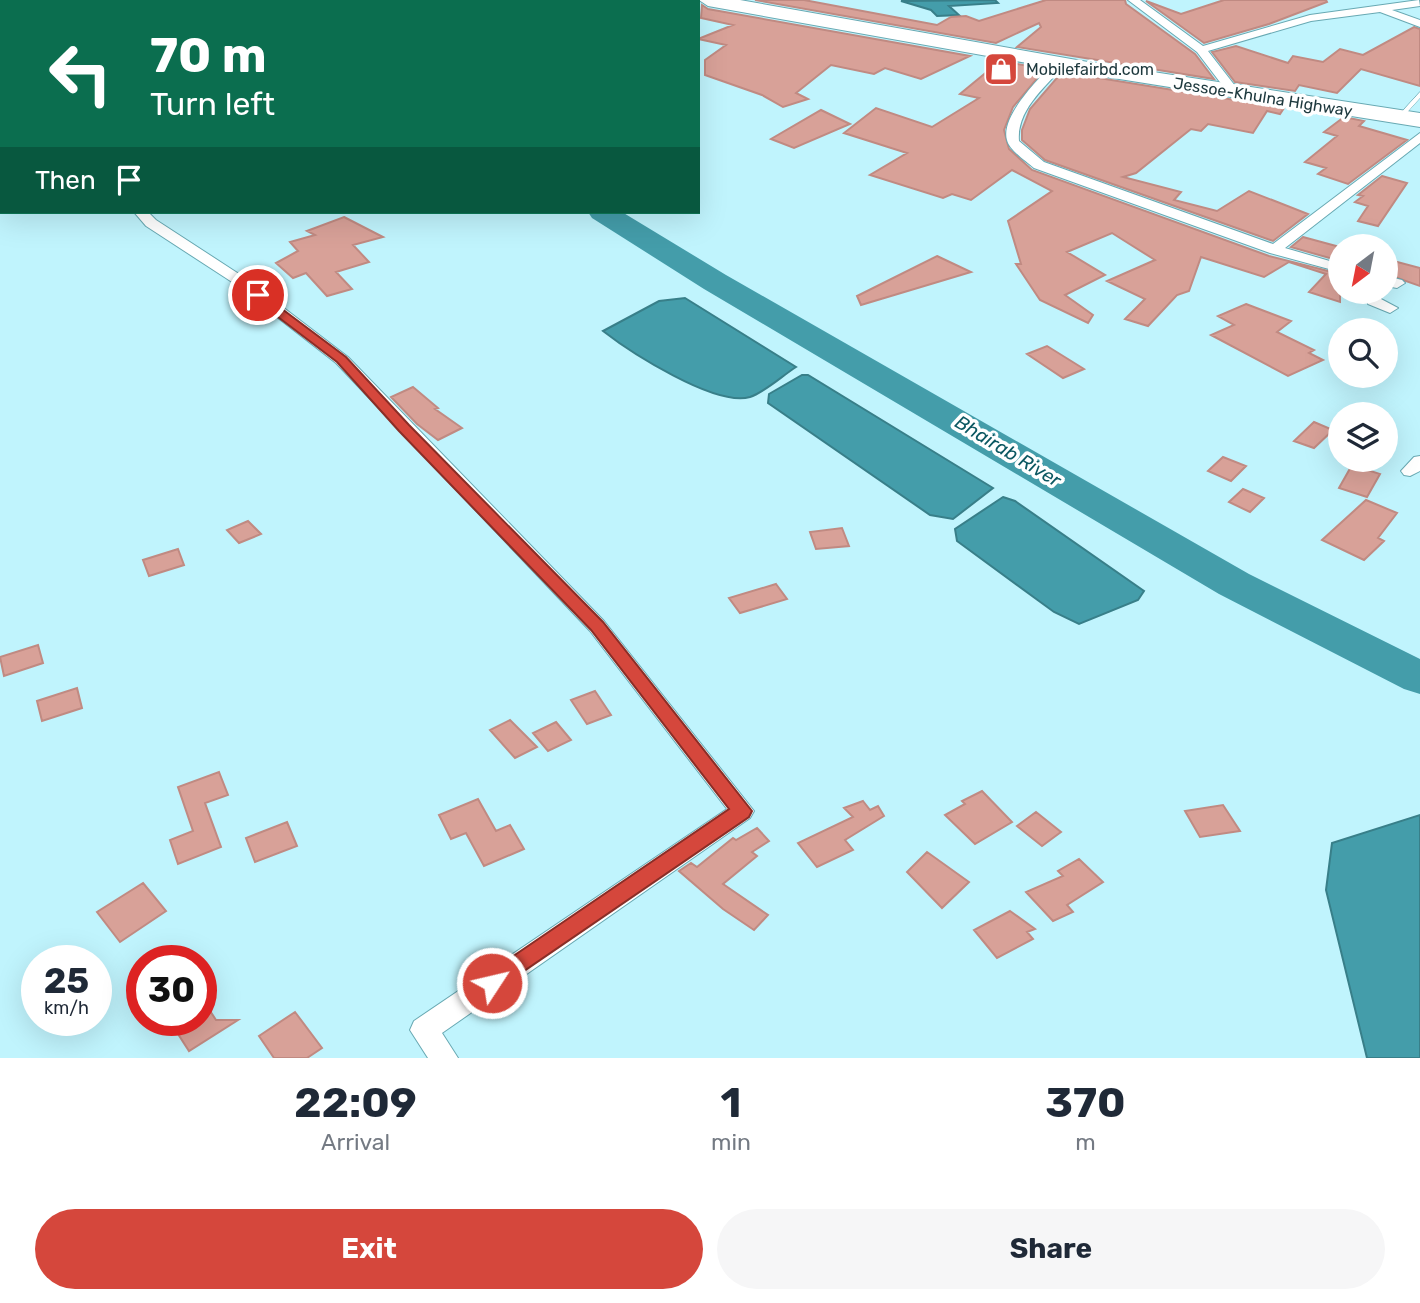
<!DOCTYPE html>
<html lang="en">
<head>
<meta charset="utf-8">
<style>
  :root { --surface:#fff; --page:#f6f6f7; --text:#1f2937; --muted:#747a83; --accent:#d5473c }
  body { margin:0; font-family:Rubik,sans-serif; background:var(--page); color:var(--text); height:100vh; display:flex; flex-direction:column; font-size:26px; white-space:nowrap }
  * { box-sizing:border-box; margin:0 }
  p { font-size:23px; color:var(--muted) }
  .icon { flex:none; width:38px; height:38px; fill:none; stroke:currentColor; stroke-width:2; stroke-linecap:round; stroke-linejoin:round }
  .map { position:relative; height:1058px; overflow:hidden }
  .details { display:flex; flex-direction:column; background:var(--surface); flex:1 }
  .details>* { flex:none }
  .top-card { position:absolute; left:0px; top:0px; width:700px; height:214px; box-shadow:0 7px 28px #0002; background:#0b6e4f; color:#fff; overflow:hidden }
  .needle { width:46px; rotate:212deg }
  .fabs { position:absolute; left:1328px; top:234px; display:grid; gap:14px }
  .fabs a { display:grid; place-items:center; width:70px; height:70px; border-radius:50%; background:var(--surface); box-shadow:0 7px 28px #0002; font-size:35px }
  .speed { position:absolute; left:21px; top:945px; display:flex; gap:14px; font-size:35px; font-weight:700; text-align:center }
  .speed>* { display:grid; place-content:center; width:91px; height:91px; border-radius:50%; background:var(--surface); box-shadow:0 7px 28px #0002; line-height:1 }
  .speed small { font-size:18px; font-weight:400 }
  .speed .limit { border:10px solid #d22; background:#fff; color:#111 }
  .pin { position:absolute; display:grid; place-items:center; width:60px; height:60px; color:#fff; margin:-30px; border:4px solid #fff; border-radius:50%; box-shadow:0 2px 7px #0007 }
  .me { position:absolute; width:77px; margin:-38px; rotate:55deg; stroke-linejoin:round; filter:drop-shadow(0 0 5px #0008) }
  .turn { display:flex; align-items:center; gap:24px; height:147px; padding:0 35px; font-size:32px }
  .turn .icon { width:91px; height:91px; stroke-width:2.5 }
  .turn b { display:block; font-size:49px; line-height:60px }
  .then { display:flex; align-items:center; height:66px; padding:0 35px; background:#0003; gap:14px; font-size:26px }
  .eta { display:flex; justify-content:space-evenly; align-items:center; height:119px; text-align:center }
  .eta b { font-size:42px; font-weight:700; line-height:49px }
  .primary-button { display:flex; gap:14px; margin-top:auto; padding:14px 35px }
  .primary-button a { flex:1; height:80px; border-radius:42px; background:var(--accent); color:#fff; font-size:28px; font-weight:700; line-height:80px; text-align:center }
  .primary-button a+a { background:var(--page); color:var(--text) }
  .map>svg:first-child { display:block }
  .water { fill:#449daa; stroke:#387f89; stroke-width:2 }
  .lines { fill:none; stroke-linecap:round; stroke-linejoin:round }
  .river { fill:#449daa; fill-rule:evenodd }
  .building { fill:#d8a198; stroke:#c08a82; stroke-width:2 }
  .lane-casing { stroke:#68a9b3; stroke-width:1 }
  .street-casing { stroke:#68a9b3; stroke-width:2 }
  .highway-casing { stroke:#68a9b3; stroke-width:2 }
  .lane { fill:#fff; fill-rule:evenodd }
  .street { fill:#fff; fill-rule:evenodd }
  .highway { fill:#fff; fill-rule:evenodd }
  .route { fill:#d5473c; stroke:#8a2e27; stroke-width:2 }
  .labels { text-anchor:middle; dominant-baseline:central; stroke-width:7; stroke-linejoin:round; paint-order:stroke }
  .far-poi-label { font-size:16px; fill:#1d383d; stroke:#fff; text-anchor:start }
  .far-street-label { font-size:16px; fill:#1d383d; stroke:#fff }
  .water-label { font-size:19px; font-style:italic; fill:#0c5862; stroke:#fff }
</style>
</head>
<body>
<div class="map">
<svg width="1420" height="1058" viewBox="0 0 1420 1058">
  <rect width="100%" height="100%" fill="#c0f4fd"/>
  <!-- water -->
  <path class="water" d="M 995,0 L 998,3 L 949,6 L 959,15 L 937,16 L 931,10 L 901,1 Z
    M 685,298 L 796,367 C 782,376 765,392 750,397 C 715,407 630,352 603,331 L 659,301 Z
    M 802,375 L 808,375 L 993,488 L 953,519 L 930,515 L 768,403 L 769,394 Z
    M 1003,497 L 1015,501 L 1144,591 L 1138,600 L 1079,624 L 1054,612 L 957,541 L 955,529 Z
    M 1420,815 L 1420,1058 L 1367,1058 L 1326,890 L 1332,843 Z"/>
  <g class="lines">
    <!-- river -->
    <path class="river" d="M 265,0 L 287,0 L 289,2 L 266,2 Z
      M 588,212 L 622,212 L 726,275 L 1249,574 L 1420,659 L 1420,694 L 1404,689 L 1219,594 L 704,289 L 592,218 Z"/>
  </g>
  <!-- building -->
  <path class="building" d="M 755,0 L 804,0 L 937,25 L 951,17 L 966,16 L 979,21 L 1046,0 L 1125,0 L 1126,4 L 1195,54 L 1214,79 L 1017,47 L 1041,27 L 1039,23 L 996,43 Z
    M 1224,0 L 1326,0 L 1327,2 L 1269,24 L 1204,43 L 1146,1 L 1181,14 Z
    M 702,5 L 708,9 L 970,56 L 921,79 L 885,68 L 874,74 L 831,65 L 796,93 L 808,99 L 783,107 L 762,95 L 705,75 L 705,60 L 726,45 L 698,39 L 733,25 L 701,18 Z
    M 1414,27 L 1420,29 L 1420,86 L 1361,69 L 1337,93 L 1299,85 L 1295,91 L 1235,82 L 1212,52 L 1236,46 L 1288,63 L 1293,56 L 1323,62 L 1340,49 L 1363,55 Z
    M 1000,61 L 1045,69 L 1013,107 L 1004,130 L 1009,149 L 1032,170 L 1269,256 L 1340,274 L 1340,302 L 1309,292 L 1326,274 L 1289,262 L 1264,277 L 1201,257 L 1189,291 L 1177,295 L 1148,326 L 1125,319 L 1145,299 L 1107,281 L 1155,260 L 1112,233 L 1067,252 L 1105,275 L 1065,295 L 1093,315 L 1088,323 L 1040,300 L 1016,264 L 1021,264 L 1008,221 L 1052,191 L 1012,170 L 971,200 L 952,194 L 943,198 L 870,175 L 907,153 L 844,133 L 876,108 L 932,127 L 979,98 L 960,94 Z
    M 1062,72 L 1284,108 L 1280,114 L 1267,111 L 1253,133 L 1208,124 L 1201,131 L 1191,129 L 1136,173 L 1123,177 L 1181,192 L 1174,200 L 1217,211 L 1249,191 L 1308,214 L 1273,241 L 1045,160 L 1022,140 L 1022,130 L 1030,109 Z
    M 821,110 L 850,124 L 794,148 L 771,139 Z
    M 1344,117 L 1364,121 L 1359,126 L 1407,140 L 1348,184 L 1318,174 L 1326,168 L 1305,162 L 1337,136 L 1324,132 Z
    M 1382,176 L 1407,183 L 1378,226 L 1358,221 L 1368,206 L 1355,202 L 1363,196 L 1358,195 Z
    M 344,217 L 383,237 L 353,245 L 369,262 L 336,272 L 352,289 L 327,296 L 306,273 L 293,278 L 276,263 L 298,251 L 290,242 L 315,235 L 307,231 Z
    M 1303,237 L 1340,247 L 1340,261 L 1291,247 Z
    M 937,256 L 971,272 L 861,305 L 857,296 Z
    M 1386,259 L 1420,268 L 1420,286 L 1386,274 Z
    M 1246,304 L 1291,321 L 1277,332 L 1314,350 L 1309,353 L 1323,360 L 1288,376 L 1211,335 L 1234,325 L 1218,316 Z
    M 1047,346 L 1084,369 L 1063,378 L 1027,354 Z
    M 413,387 L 438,408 L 435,409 L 462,428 L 438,440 L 417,424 L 391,397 Z
    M 1314,422 L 1333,430 L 1314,448 L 1294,441 Z
    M 1223,457 L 1246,466 L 1231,481 L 1208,471 Z
    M 1352,465 L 1380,474 L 1367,497 L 1339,488 Z
    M 1243,489 L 1264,498 L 1250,512 L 1229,502 Z
    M 1366,500 L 1397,513 L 1378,538 L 1384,541 L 1364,560 L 1322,540 Z
    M 248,521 L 261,534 L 239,543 L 227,530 Z
    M 842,528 L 849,546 L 816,549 L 810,532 Z
    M 178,549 L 184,565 L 149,576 L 143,560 Z
    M 776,584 L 787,599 L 740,613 L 729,598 Z
    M 38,645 L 43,663 L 4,676 L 0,657 Z
    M 77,688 L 82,708 L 42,721 L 37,701 Z
    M 595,691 L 611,715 L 587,724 L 571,700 Z
    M 510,720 L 537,747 L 515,758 L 490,730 Z
    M 556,722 L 571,740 L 548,751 L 533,733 Z
    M 219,772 L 228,795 L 205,803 L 221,847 L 178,864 L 170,840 L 193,831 L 178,787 Z
    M 982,791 L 1012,822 L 975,844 L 945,815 L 965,804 L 962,801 Z
    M 478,799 L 496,831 L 510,825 L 524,849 L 484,866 L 466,833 L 451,839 L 439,815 Z
    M 863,801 L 870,810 L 878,806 L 884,816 L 845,840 L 853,850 L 817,867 L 798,843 L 853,817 L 844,808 Z
    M 1223,805 L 1240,831 L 1200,837 L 1185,811 Z
    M 1036,812 L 1061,832 L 1042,846 L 1017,826 Z
    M 287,822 L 297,846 L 255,862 L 246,838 Z
    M 757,828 L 769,841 L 752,852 L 757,856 L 723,884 L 768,915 L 754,930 L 723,909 L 679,871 L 691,863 L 697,867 L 733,838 L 736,840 Z
    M 927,852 L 969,882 L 942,908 L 907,872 Z
    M 1079,859 L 1103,882 L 1067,905 L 1073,912 L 1053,921 L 1026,892 L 1063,876 L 1058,871 Z
    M 143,883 L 166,911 L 120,942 L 97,912 Z
    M 1010,911 L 1035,929 L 1027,932 L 1033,939 L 997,958 L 974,930 Z
    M 201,997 L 216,1020 L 238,1020 L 189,1051 L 169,1020 L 201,1020 Z
    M 295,1012 L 322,1048 L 307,1058 L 274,1058 L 259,1036 Z"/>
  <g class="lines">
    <!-- lane casing -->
    <g class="lane-casing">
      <path id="lane" d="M 1420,92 L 1420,98 L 1402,118 L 1398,118 L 1398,116 Z"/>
    </g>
    <!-- street casing -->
    <g class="street-casing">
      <path id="street" d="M 60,0 L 72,0 L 73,2 L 61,2 Z
        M 1128,0 L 1140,0 L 1203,46 L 1310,15 L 1419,0 L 1420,6 L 1392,10 L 1420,20 L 1420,27 L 1380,12 L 1311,21 L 1208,51 L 1239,91 L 1233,95 L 1229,94 L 1197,52 Z
        M 0,32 L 2,32 L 2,38 L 0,38 Z
        M 1056,61 L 1066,63 C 1048,85 1016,109 1019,141 L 1044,162 L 1273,244 L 1420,133 L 1420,143 L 1285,248 L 1340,264 L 1340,272 L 1270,253 L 1034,168 C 1026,161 1009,150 1007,140 C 1000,116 1041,76 1056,61 Z
        M 0,125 L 2,126 L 2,134 L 0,133 Z
        M 134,212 L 148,212 L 156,220 L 242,276 L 348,357 L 604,621 L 754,811 L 750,818 L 442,1033 L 458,1058 L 428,1058 L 410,1030 L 414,1021 L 727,809 L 590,631 L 336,363 L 232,282 L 146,226 Z
        M 1386,276 L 1402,280 L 1405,283 L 1397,288 L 1386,286 Z
        M 1367,292 L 1383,292 L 1381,299 L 1398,308 L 1390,313 L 1368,304 Z
        M 1420,456 L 1420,471 L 1410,476 L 1404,475 L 1401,471 L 1414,457 Z"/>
    </g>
    <!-- highway casing -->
    <g class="highway-casing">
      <path id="highway" d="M 699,0 L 740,0 L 1088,62 L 1420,113 L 1420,127 L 1088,74 L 708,6 Z"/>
    </g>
    <!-- lane -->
    <use href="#lane" class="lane"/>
    <!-- street -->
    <use href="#street" class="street"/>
    <!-- highway -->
    <use href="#highway" class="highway"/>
  </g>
  <!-- route -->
  <path class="route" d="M 258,291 L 346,357 L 409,425 L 603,622 L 752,811 L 749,817 L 492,993 L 484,990 L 481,983 L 484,976 L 729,809 L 591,630 L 399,431 L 337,362 L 253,298 L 251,295 Z"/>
  <!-- icons -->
  <defs>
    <g id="shop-square" transform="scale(1.75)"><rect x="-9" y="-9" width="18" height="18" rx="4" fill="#d5473c" stroke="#fff"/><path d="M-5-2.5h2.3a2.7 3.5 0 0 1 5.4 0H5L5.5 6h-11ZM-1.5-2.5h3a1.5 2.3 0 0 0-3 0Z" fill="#fff"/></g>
  </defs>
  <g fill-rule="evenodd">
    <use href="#shop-square" x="1001" y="69"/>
  </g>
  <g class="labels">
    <!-- far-poi labels -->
    <g class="far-poi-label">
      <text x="1026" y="69">Mobilefairbd.com</text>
    </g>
    <!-- far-street labels -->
    <g class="far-street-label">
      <text transform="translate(1263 97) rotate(9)">Jessoe-Khulna Highway</text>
    </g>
    <!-- water labels -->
    <g class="water-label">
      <text transform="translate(1008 451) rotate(31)">Bhairab River</text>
    </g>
  </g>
</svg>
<div class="fabs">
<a><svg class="needle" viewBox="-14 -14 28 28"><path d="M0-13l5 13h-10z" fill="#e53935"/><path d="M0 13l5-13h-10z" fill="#747a83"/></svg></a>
<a><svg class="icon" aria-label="search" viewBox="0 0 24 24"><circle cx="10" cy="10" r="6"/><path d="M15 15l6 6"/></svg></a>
<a><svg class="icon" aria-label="layers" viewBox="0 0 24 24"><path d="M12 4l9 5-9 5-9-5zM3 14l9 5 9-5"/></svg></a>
</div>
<div class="speed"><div>25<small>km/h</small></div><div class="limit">30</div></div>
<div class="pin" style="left:258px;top:295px;background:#d93025"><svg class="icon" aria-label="arrive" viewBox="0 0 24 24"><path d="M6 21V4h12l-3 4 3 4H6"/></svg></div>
<svg class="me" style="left:492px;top:983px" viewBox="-20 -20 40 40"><circle r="17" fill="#d5473c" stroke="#fff" stroke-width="3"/><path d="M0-11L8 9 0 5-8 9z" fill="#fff"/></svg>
<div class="top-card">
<div class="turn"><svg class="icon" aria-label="left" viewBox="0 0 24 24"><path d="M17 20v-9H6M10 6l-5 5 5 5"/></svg><div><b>70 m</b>Turn left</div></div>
<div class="then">Then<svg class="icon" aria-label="arrive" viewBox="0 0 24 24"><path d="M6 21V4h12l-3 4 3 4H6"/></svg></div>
</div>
</div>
<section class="details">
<div class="eta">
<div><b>22:09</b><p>Arrival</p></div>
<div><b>1</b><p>min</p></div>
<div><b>370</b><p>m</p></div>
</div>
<div class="primary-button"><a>Exit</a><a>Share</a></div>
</section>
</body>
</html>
